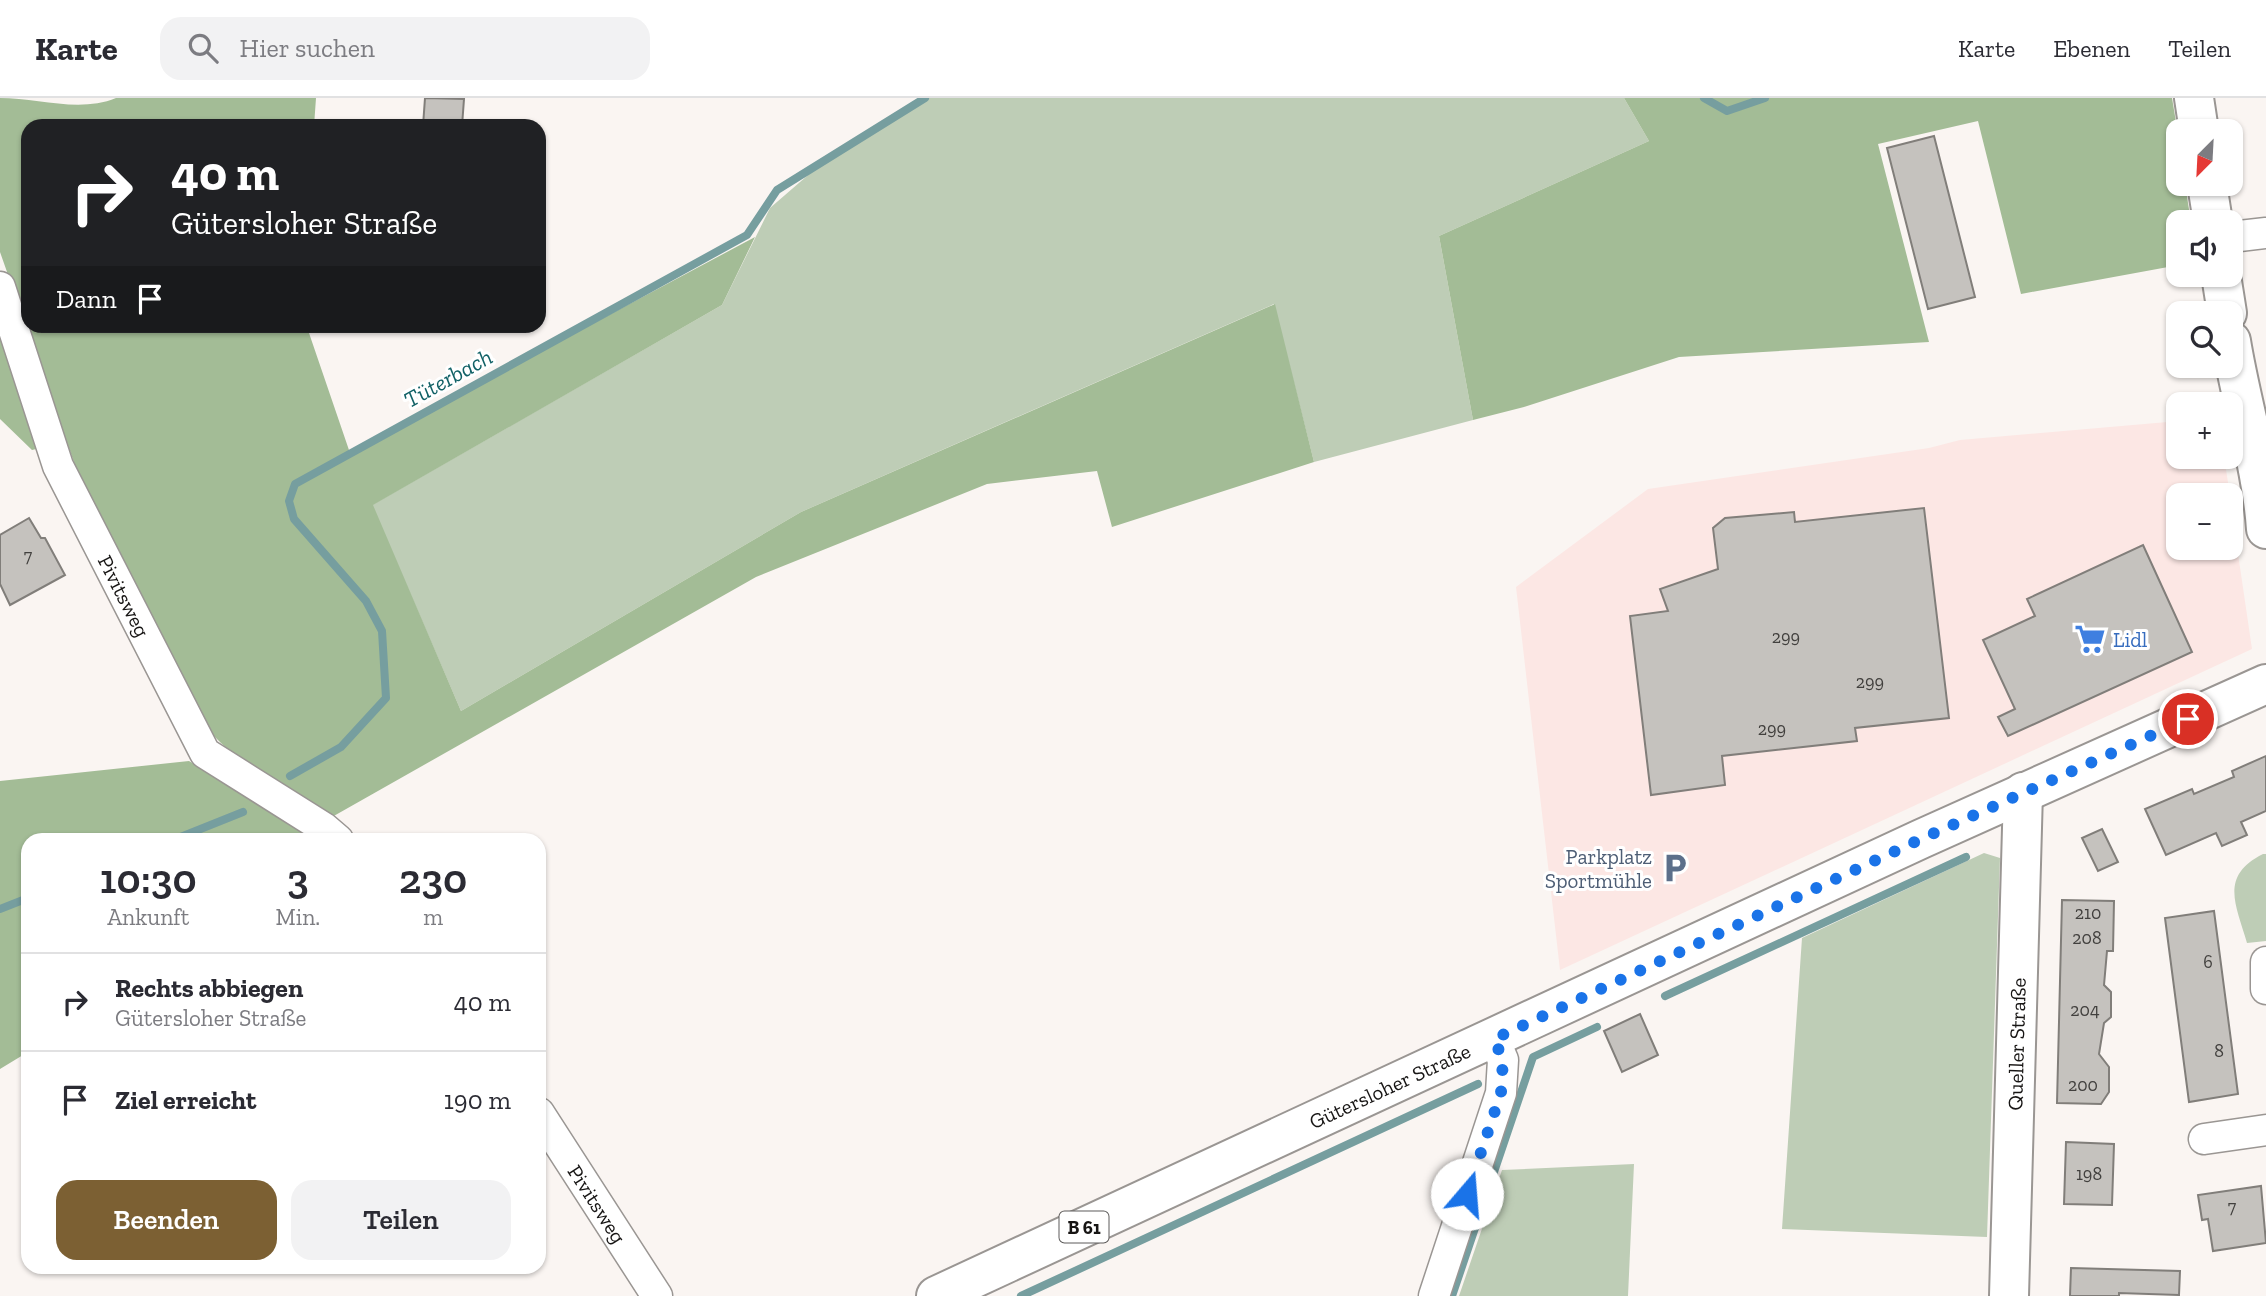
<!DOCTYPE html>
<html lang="de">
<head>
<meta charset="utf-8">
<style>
  :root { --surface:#fff; --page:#f2f2f3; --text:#2b2b33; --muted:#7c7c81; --line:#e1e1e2; --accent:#7c6033 }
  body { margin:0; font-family:"Zilla Slab",serif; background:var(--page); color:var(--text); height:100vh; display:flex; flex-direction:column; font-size:26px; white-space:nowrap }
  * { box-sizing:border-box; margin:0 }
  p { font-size:23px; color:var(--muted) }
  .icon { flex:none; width:38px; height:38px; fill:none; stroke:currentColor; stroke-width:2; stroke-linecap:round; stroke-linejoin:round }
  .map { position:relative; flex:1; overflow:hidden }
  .details { position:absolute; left:21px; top:735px; width:525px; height:441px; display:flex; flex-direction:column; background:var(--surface); border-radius:21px; box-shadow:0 2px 5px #0004 }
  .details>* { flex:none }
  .hud { position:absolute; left:21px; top:21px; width:525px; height:214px; border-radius:21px; box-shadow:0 2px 5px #0004; background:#202124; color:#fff; overflow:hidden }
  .needle { width:46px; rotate:204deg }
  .fabs { position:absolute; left:2166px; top:21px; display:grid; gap:14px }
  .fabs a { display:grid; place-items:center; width:77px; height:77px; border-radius:14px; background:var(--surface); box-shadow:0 2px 5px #0004; font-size:35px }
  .pin { position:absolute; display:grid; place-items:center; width:60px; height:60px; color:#fff; margin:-30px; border:4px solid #fff; border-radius:50%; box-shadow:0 2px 7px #0007 }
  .me { position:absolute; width:77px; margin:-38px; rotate:18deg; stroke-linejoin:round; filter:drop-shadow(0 0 5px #0008) }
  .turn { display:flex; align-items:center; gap:24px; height:147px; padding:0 35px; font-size:32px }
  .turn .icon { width:91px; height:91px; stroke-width:2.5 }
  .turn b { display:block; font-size:49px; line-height:60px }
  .then { display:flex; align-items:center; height:66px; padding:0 35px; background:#0003; gap:14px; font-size:26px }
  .eta { display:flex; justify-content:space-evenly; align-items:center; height:119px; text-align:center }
  .eta b { font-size:42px; font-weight:600; line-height:49px }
  .button { display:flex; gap:14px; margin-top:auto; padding:14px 35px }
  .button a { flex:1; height:80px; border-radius:21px; background:var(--accent); color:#fff; font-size:28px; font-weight:600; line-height:80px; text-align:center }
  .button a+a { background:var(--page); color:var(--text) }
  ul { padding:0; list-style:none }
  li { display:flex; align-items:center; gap:21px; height:98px; padding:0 35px; border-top:2px solid var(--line) }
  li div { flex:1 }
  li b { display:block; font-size:26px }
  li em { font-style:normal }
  header { display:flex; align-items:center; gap:42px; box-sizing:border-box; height:98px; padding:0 35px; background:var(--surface); border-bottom:2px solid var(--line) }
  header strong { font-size:33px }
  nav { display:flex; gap:38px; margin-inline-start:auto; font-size:24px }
  .search { width:490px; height:63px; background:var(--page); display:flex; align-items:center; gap:18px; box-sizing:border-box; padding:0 24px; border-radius:21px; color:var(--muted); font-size:26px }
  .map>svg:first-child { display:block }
  .commercial { fill:#fce7e4 }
  .green { fill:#becdb6 }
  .forest { fill:#a3bc96 }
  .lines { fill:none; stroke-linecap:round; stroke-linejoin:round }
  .stream { stroke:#769e9f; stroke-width:8 }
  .building { fill:#c5c2be; stroke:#817e7a; stroke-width:2 }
  .street-casing { stroke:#9a9693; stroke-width:33 }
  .secondary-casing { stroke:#9a9693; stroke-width:42 }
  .primary-casing { stroke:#9a9693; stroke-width:42 }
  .street { stroke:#fff; stroke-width:30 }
  .secondary { stroke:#fff; stroke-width:38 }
  .primary { stroke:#fff; stroke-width:38 }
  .route { stroke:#1a73e8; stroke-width:12; stroke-dasharray:0 21.6 }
  .labels { text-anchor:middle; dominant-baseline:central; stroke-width:6; stroke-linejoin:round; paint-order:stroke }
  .number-label { font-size:18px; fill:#42403e }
  .shield { fill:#fff; stroke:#5d5b5a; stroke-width:2 }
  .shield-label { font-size:19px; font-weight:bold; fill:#171514 }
  .street-label { font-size:21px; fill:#171514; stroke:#fff }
  .shop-label { font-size:21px; fill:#366cbe; stroke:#fff; text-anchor:start }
  .service-label { font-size:21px; fill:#4e5e75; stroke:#fff; text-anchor:end }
  .water-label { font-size:23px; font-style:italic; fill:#116166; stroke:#fff }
</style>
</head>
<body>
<header>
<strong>Karte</strong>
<div class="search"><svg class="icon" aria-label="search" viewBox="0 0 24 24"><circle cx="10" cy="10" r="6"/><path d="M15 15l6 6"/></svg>Hier suchen</div>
<nav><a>Karte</a><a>Ebenen</a><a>Teilen</a></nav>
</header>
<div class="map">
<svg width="2266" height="1198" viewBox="0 0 2266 1198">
  <rect width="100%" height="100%" fill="#faf5f2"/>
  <!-- commercial -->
  <path class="commercial" d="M 2179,323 L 2179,359 L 2224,359 L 2230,397 L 2179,397 L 2179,450 L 2231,450 L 2231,408 L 2252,551 L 1560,872 L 1516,489 L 1648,391 L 1929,350 L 1960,342 Z"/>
  <!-- green -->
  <path class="green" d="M 921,0 L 1624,0 L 1649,43 L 1439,138 L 1473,322 L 1314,364 L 1274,206 L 801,414 L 461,613 L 372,407 L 722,207 L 770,110 L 822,65 Z
    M 1984,755 L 2000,760 L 1987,1139 L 1782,1131 L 1802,840 Z
    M 2263,756 L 2266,756 L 2266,843 L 2247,845 C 2236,807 2219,778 2263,756 Z
    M 1634,1066 L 1628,1198 L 1459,1198 L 1502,1072 Z"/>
  <!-- forest -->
  <path class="forest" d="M 0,0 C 37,0 80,15 116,0 L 316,0 L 314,28 L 28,28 L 28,228 L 361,228 L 309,235 L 350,355 L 755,139 L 722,207 L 373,407 L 461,613 L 801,414 L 1275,206 L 1314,364 L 1112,429 L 1097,373 L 987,386 L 756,479 L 332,719 C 283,689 233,666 198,619 L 89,407 L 0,154 Z
    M 1624,0 L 2172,0 L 2179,42 L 2179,86 L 2185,86 L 2191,124 L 2179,124 L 2179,167 L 2021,196 L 1978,23 L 1878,46 L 1929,244 L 1679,259 L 1524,309 L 1473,322 L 1439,138 L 1649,43 Z
    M 0,214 L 45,349 L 32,352 L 0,321 Z
    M 189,663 L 320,742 L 28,742 L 28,954 L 0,971 L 0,683 Z"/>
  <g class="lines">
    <!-- stream -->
    <path class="stream" d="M 1704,0 L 1727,13 L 1765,0
      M 290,678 L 341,649 L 386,600 L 382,533 L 366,503 L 294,421 L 289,403 L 295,386 L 747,137 L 777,92 L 925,0
      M 173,742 L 243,714
      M 0,811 L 28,800
      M 1665,898 L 1966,759
      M 1021,1198 L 1478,986
      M 1452,1198 L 1533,959 L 1597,929"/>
  </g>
  <!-- building -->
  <path class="building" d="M 425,0 L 464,1 L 462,28 L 423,28 Z
    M 1934,38 L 1975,199 L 1928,211 L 1887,50 Z
    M 1924,410 L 1949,620 L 1855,630 L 1857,643 L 1722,658 L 1725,687 L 1651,697 L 1630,518 L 1668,513 L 1660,491 L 1718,471 L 1713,430 L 1725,420 L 1794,414 L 1795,424 Z
    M 29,420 L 41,440 L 45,440 L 65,477 L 10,507 L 0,486 L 0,437 Z
    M 2143,447 L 2192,554 L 2008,638 L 1998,619 L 2015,611 L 1983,542 L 2035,518 L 2027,501 Z
    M 2266,658 L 2266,713 L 2241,724 L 2247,737 L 2222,748 L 2216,735 L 2166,757 L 2145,711 L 2192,691 L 2194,696 L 2234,679 L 2232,673 Z
    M 2102,731 L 2118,764 L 2098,773 L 2082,740 Z
    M 2062,802 L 2114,803 L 2113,853 L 2107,853 L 2104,887 L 2111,894 L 2111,919 L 2104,925 L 2099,956 L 2109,969 L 2109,994 L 2101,1006 L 2057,1005 Z
    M 2214,813 L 2238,996 L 2189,1004 L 2165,820 Z
    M 1640,916 L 1658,957 L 1622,974 L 1604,933 Z
    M 2066,1044 L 2114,1046 L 2112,1107 L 2064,1106 Z
    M 2261,1088 L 2266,1145 L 2213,1153 L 2208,1121 L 2202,1122 L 2198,1097 Z
    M 2071,1170 L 2180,1173 L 2179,1197 L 2119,1195 L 2119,1198 L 2070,1198 Z"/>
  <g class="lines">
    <!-- street casing -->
    <g class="street-casing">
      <g id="street">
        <path d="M 2231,139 L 2266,135"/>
        <path id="s1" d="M 0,189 L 58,368 L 205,655 L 324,730 L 338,742"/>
        <path d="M 2266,864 L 2266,891"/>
        <path id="s2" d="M 539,1015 L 657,1198"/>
        <path d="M 2204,1041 L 2266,1032"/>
        <path d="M 1434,1198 L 1501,995 L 1503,962 L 1494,941"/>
      </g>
    </g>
    <!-- secondary casing -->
    <g class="secondary-casing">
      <g id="secondary">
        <path d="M 2194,0 L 2199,33"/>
        <path d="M 2207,86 L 2213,124"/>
        <path d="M 2221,177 L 2227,215"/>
        <path d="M 2231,243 C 2241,305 2262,370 2266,431"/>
        <path id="s3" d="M 2009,1198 L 2023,694"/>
      </g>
    </g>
    <!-- primary casing -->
    <g class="primary-casing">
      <g id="primary">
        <path id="s4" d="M 936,1198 L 1921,741 L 2266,586"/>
      </g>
    </g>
    <!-- street -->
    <use href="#street" class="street"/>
    <!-- secondary -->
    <use href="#secondary" class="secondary"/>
    <!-- primary -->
    <use href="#primary" class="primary"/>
  </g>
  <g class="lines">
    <!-- route -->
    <path class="route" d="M 1467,1096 L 1501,995 L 1503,962 L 1494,941 L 1921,741 L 2188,621"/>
  </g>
  <!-- icons -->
  <defs>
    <g id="supermarket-bare" transform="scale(2.415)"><path d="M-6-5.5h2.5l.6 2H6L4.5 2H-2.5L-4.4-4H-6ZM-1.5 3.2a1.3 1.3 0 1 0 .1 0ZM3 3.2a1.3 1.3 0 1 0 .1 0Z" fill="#3f7fe0" stroke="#fff" stroke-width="2.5" paint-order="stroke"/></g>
    <g id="parking-bare" transform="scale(2.415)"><path d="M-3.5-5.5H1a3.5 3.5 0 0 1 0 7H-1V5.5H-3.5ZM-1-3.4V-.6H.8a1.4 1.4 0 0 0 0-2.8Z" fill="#5c6f8a" stroke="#fff" stroke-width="2.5" paint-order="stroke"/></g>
  </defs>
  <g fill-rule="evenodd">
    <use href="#supermarket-bare" x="2090" y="541"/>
    <use href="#parking-bare" x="1675" y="770"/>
  </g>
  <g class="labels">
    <!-- number labels -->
    <g class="number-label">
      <text x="28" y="458">7</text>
      <text x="1786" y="539">299</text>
      <text x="1870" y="584">299</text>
      <text x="1772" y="631">299</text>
      <text x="2088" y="815">210</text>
      <text x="2087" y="840">208</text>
      <text x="2208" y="864">6</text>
      <text x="2085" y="912">204</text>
      <text x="2219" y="953">8</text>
      <text x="2083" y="987">200</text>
      <text x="2089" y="1076">198</text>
      <text x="2232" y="1109">7</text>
    </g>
    <!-- shield labels -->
    <rect class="shield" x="1059.5" y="1113.5" width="49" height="31" rx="5"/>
    <g class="shield-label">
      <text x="1084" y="1129">B 61</text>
    </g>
    <!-- street labels -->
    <g class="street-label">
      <text stroke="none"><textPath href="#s1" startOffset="334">Pivitsweg</textPath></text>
      <text stroke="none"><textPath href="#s3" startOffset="252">Queller Straße</textPath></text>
      <text stroke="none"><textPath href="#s4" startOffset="500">Gütersloher Straße</textPath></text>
      <text stroke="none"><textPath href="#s2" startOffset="108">Pivitsweg</textPath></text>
    </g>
    <!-- shop labels -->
    <g class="shop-label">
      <text x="2113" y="541">Lidl</text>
    </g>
    <!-- service labels -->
    <g class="service-label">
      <text x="1652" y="758">Parkplatz<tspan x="1652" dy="24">Sportmühle</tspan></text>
    </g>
    <!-- water labels -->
    <g class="water-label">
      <text transform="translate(448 280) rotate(-29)">Tüterbach</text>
    </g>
  </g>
</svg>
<div class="fabs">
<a><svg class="needle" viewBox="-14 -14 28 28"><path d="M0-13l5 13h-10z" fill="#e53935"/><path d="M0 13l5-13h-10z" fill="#7c7c81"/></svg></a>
<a><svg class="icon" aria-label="sound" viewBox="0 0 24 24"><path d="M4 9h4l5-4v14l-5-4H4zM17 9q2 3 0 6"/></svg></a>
<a><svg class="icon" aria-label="search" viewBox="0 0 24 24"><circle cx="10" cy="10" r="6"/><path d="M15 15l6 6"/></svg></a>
<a>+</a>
<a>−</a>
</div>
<div class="pin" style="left:2188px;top:621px;background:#d93025"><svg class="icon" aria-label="arrive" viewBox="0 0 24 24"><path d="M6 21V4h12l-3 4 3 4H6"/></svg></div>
<svg class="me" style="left:1467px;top:1096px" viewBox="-20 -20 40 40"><circle r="19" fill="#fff"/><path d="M0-13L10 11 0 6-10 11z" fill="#1a73e8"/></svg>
<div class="hud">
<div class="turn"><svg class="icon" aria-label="right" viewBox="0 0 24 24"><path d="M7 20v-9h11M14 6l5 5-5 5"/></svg><div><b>40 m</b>Gütersloher Straße</div></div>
<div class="then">Dann<svg class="icon" aria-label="arrive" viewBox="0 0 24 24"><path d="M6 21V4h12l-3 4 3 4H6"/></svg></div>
</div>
<section class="details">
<div class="eta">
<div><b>10:30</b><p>Ankunft</p></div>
<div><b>3</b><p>Min.</p></div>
<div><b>230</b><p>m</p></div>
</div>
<ul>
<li><svg class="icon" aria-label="right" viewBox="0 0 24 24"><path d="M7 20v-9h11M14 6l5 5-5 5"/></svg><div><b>Rechts abbiegen</b><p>Gütersloher Straße</p></div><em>40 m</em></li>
<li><svg class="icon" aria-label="arrive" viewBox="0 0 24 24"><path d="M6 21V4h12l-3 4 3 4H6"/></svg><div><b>Ziel erreicht</b></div><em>190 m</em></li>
</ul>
<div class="button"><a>Beenden</a><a>Teilen</a></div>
</section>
</div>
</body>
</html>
